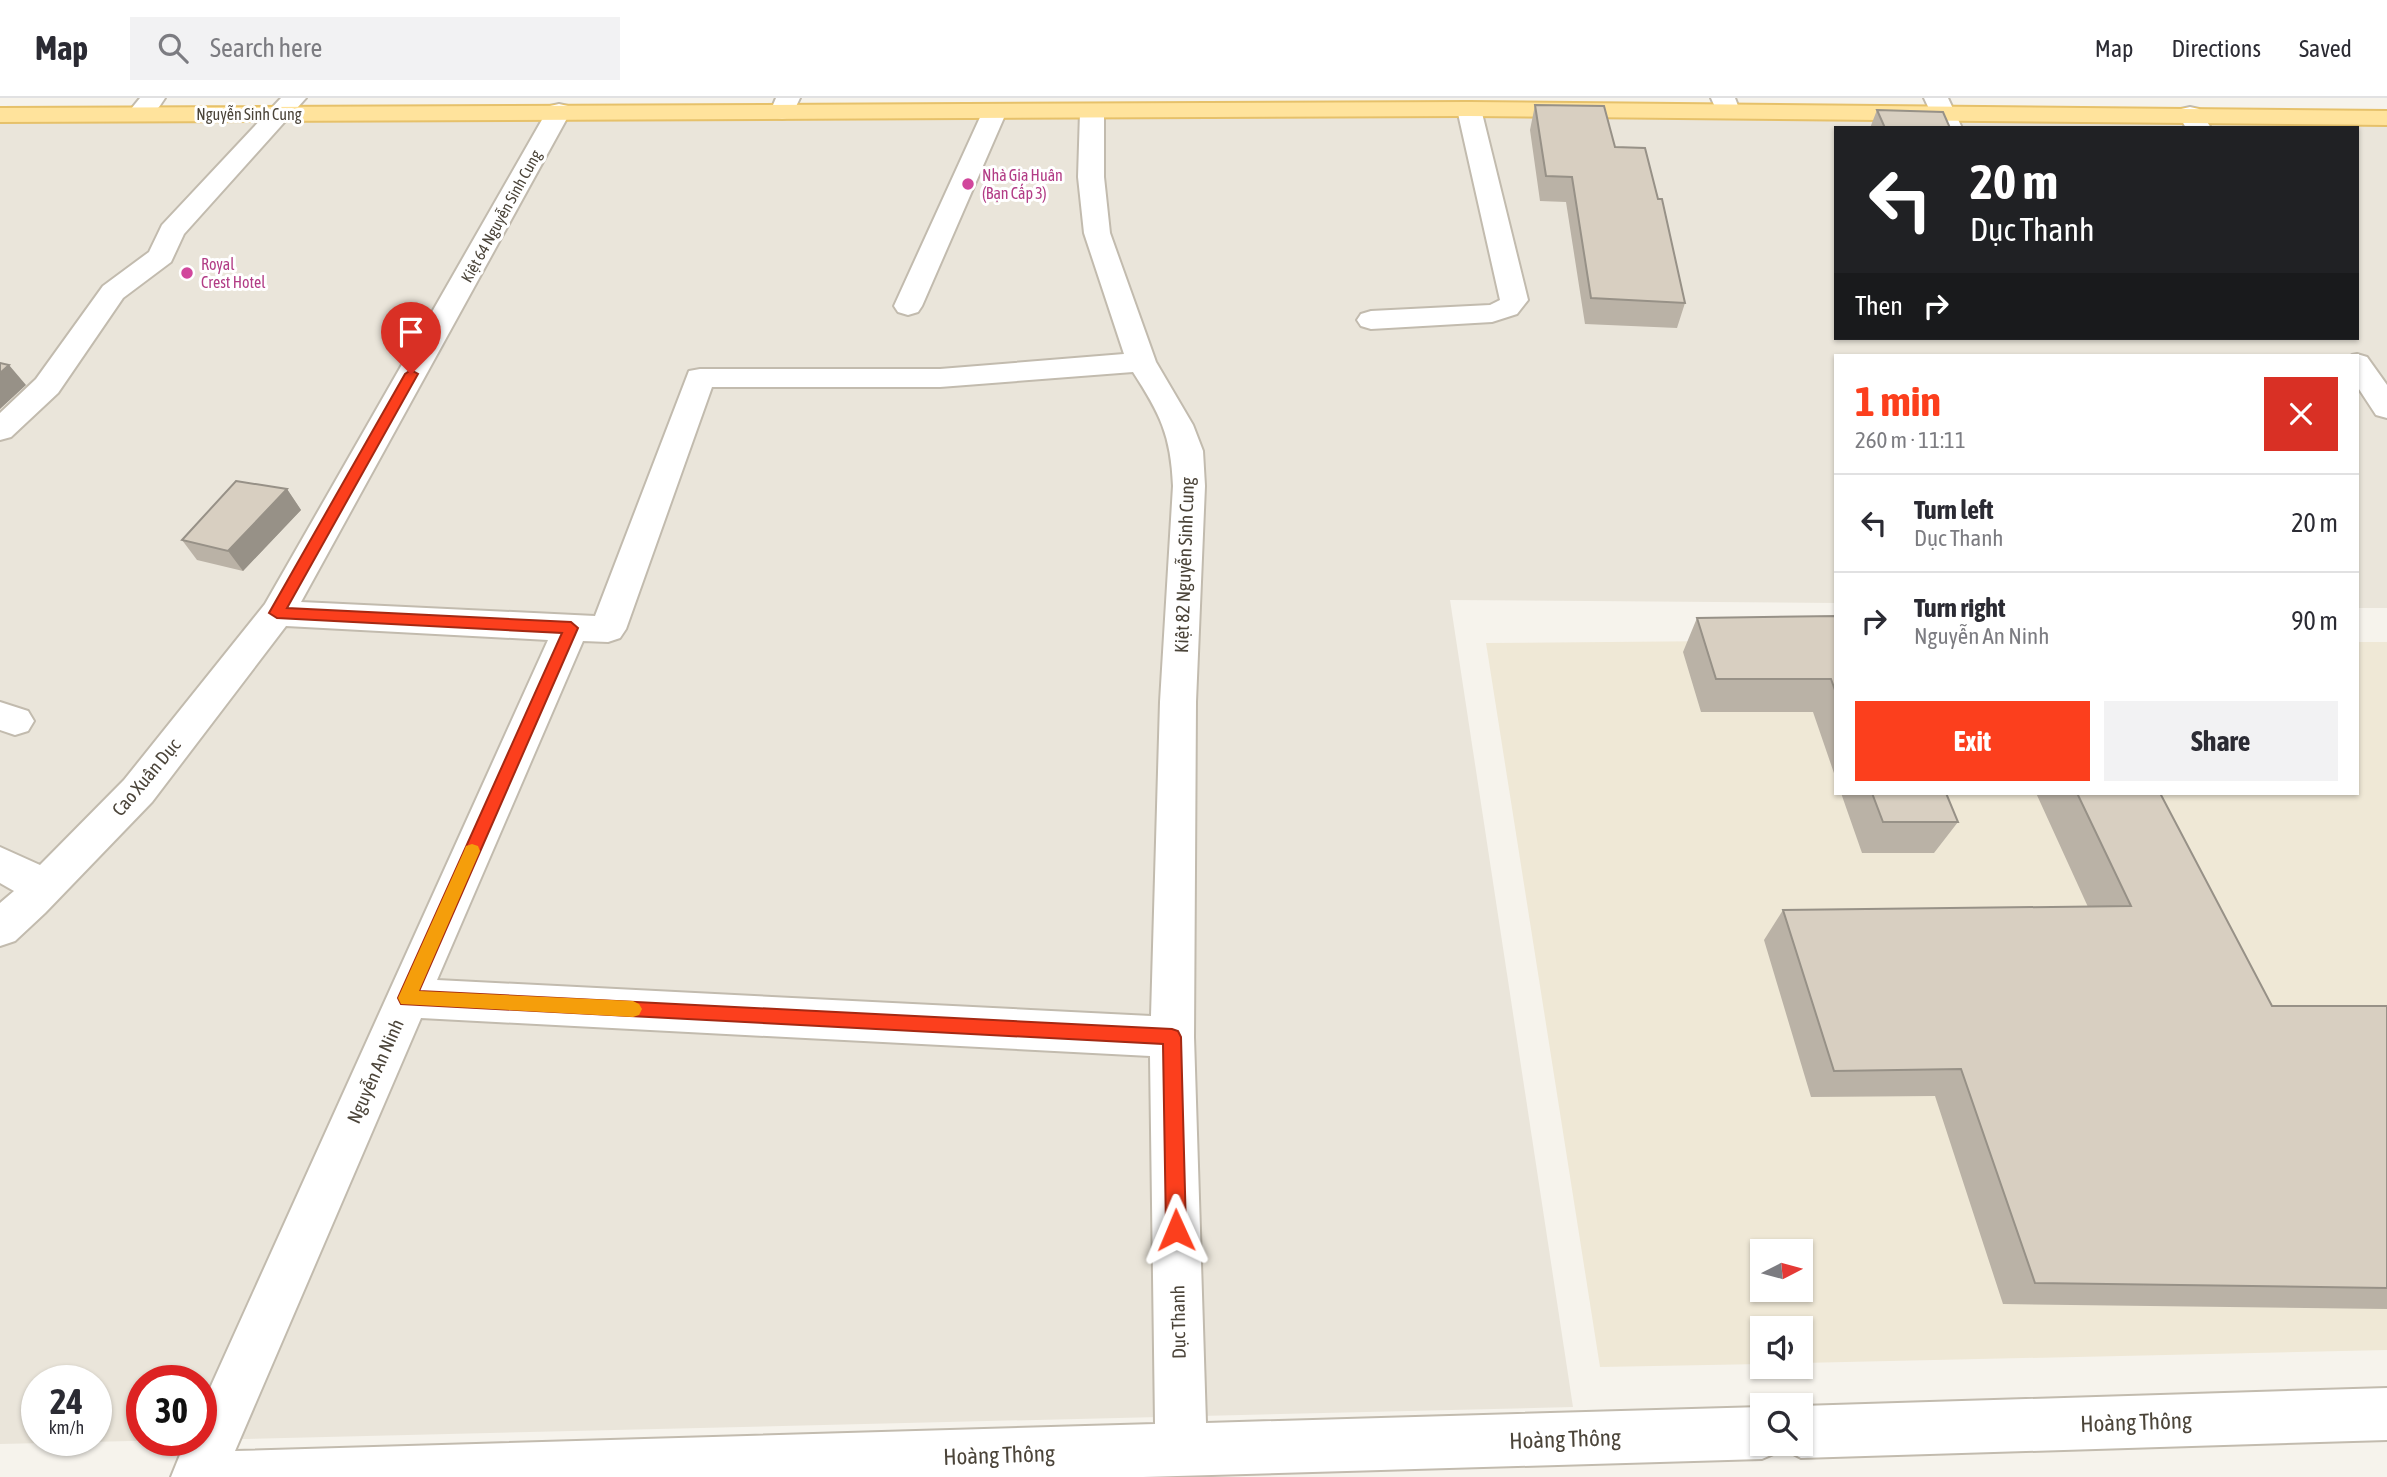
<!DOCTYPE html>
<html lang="en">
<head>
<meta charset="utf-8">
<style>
  :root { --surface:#fff; --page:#f2f2f3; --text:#2b2b33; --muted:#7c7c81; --line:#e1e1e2; --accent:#fc3f1d }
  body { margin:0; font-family:"Asap Condensed",sans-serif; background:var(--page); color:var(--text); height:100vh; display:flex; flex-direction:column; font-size:26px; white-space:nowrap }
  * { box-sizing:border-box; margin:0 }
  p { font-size:23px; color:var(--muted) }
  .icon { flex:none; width:38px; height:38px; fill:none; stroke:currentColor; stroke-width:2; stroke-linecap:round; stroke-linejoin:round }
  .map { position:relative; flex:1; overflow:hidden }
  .side { position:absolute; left:1834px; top:256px; width:525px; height:441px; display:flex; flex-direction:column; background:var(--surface); border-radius:0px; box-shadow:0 2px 5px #0004 }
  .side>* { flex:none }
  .banner { position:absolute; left:1834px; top:28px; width:525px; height:214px; border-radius:0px; box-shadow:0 2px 5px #0004; background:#202124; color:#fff; overflow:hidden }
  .needle { width:46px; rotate:84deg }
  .controls { position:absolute; left:1750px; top:1141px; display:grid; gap:14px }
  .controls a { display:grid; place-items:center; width:63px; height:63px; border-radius:0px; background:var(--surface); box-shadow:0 2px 5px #0004; font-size:35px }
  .speed { position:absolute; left:21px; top:1267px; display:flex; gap:14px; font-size:35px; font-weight:700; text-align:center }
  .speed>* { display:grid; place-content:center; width:91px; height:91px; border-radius:50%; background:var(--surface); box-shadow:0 2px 5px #0004; line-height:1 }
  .speed small { font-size:18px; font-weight:400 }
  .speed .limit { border:10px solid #d22; background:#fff; color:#111 }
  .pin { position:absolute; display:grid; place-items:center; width:60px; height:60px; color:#fff; margin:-72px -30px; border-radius:50% 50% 50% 0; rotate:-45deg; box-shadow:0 0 7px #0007 }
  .pin .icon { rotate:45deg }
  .me { position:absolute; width:77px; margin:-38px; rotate:359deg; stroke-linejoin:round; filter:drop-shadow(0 0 5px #0008) }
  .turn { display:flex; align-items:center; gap:24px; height:147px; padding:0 21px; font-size:32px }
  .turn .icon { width:91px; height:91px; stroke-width:2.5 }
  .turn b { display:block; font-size:49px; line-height:60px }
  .then { display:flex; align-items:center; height:66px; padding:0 21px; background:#0003; gap:14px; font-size:26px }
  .round { display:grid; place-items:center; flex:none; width:74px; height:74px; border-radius:0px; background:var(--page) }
  .head { display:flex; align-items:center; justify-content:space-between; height:119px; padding:0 21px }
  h1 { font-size:42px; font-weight:700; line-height:52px; color:var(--accent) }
  .button { display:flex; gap:14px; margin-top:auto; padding:14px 21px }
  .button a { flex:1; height:80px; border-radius:0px; background:var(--accent); color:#fff; font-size:28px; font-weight:700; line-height:80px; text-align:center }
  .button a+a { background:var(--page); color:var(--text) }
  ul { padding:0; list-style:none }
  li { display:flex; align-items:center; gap:21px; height:98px; padding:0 21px; border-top:2px solid var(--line) }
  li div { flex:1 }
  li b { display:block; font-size:26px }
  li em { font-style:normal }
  header { display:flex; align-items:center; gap:42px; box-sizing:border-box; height:98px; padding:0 35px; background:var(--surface); border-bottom:2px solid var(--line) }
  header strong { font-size:33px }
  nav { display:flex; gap:38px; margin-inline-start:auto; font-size:24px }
  .search { width:490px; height:63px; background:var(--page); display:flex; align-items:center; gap:18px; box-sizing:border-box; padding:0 24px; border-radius:0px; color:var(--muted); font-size:26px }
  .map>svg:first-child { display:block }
  .residential { fill:#eae5da; fill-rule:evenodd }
  .education { fill:#efe8d6; fill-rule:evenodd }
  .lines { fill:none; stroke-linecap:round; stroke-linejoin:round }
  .minor-casing { stroke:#c2bbae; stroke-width:4 }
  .major-casing { stroke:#e6c16a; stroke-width:4 }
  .minor { fill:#fff; fill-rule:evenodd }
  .major { fill:#ffe39c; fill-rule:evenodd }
  .wall { fill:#bab2a6 }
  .shaded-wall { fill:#979187 }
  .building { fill:#d8cfc1; stroke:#979187; stroke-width:2 }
  .route { fill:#fc3f1d; stroke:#a42913; stroke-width:2 }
  .slow { fill:#f59e0b }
  .hotel-dot { fill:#d1479c; stroke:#fff; stroke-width:2.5 }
  .labels { text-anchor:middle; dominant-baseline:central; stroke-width:6; stroke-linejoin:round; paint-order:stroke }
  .far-street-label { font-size:16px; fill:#4b4439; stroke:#fff }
  .far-hotel-label { font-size:16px; fill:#b23c85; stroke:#fff; text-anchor:start }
  .street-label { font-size:19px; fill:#4b4439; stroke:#fff }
  .near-street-label { font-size:23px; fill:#4b4439; stroke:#fff }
</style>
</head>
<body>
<header>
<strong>Map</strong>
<div class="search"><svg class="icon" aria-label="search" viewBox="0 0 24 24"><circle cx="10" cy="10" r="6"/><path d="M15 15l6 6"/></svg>Search here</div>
<nav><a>Map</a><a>Directions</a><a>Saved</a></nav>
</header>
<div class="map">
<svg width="2387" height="1379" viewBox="0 0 2387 1379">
  <rect width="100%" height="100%" fill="#f6f3ec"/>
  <!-- residential -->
  <path class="residential" d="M 565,6 L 2387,22 L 2387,510 L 2357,510 L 2357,257 L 1836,257 L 1836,505 L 1450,502 L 1573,1309 L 201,1342 L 201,1283 L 142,1283 L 142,1342 L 176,1342 L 0,1346 L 0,12 ZM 1836,30 L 2357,30 L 2357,240 L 1836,240 ZM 37,1283 L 96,1283 L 96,1342 L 37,1342 Z"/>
  <!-- education -->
  <path class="education" d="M 1836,542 L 1836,695 L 2357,695 L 2357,544 L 2387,544 L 2387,1252 L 1801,1265 L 1801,1230 L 1762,1230 L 1762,1266 L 1600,1269 L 1486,545 ZM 1762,1153 L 1801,1153 L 1801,1192 L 1762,1192 Z"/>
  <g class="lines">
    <!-- minor casing -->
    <g class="minor-casing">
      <path id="minor" d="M 140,0 L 165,0 C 156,14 148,26 130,21 L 127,16 Z
        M 281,0 L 306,0 L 184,136 L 171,164 L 123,200 L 58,295 L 11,339 L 0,342 L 0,315 L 36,281 L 103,188 L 149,154 L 162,127 Z
        M 776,0 L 800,0 L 791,19 L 782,21 L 773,19 L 770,14 Z
        M 1711,0 L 1735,0 L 1740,13 L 1737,18 L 1728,20 L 1719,18 Z
        M 1924,0 L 1948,0 L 1962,30 L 1938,30 Z
        M 1469,4 L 1478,6 L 1481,11 L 1528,202 L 1517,216 L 1492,224 L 1371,231 L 1361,228 L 1357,222 L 1361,216 L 1371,213 L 1490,207 L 1500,202 L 1457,11 L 1460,6 Z
        M 559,6 L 568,8 L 571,13 L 301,504 L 595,518 L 689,273 L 700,271 L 940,271 L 1124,256 L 1084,135 L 1078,79 L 1080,14 L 1083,9 L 1092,7 L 1101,9 L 1104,14 L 1104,79 L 1110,135 L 1156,264 L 1193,327 L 1203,353 L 1205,388 L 1196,604 L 1194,939 L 1206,1325 L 1762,1309 L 1762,1346 L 1801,1346 L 1801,1308 L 2387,1290 L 2387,1342 L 1801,1360 L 1782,1350 L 1780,1353 L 1762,1361 L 1143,1379 L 171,1379 L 186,1342 L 201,1342 L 201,1310 L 548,542 L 286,528 L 152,704 L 45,815 L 15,843 L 0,848 L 0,805 L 14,793 L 0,785 L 0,749 L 40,767 L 124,682 L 265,506 L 547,13 L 550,8 ZM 1133,274 C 1160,316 1171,337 1173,388 L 1160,604 L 1151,918 L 437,882 L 583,543 L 608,544 L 620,540 L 626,531 L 712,289 L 940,289 ZM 421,920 L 1150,958 L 1155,1326 L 235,1353 Z
        M 994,8 L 1003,10 L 1006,15 L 922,208 L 918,214 L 908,217 L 898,214 L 894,208 L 982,15 L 985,10 Z
        M 2190,9 L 2199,11 L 2211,30 L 2186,30 L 2178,16 L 2181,11 Z
        M 2357,256 L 2367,259 L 2387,287 L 2387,320 L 2376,317 L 2357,288 L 2357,257 L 2352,257 Z
        M 0,604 L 28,613 L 34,623 L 28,633 L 15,637 L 0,632 Z"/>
    </g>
    <!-- major casing -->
    <g class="major-casing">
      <path id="major" d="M 1469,4 L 2387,13 L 2387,27 L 1469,18 L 0,24 L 0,10 Z"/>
    </g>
    <!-- minor -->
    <use href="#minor" class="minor"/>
    <!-- major -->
    <use href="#major" class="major"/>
  </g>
  <!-- wall -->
  <path class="wall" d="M 1535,7 L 1615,49 L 1685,205 L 1677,230 L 1585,226 L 1566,104 L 1540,103 L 1530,32 Z
    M 1877,12 L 1950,30 L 1870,30 Z
    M 287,391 L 301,412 L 243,473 L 197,462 L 182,442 Z
    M 1836,518 L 1836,681 L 1813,614 L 1701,614 L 1683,554 L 1697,520 Z
    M 1841,695 L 1946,695 L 1958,724 L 1934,755 L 1862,755 Z
    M 2036,695 L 2160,695 L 2272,908 L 2387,908 L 2387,1211 L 2003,1206 L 1935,998 L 1811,999 L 1764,842 L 1783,812 L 2088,809 Z"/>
  <!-- shaded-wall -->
  <path class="shaded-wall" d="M 9,267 L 26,287 L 0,311 L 0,275 Z
    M 287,391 L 301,412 L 243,473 L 228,453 Z"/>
  <!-- building -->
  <path class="building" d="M 1535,7 L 1604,8 L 1615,49 L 1645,50 L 1658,101 L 1662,101 L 1685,205 L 1591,200 L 1572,79 L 1546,78 Z
    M 1877,12 L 1943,14 L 1950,30 L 1885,30 Z
    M 0,265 L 9,267 L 0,275 Z
    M 236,383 L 287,391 L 228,453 L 182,442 Z
    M 1836,518 L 1836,595 L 1831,581 L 1716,581 L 1697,520 Z
    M 1872,695 L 1946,695 L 1958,724 L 1883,724 Z
    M 2077,695 L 2160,695 L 2272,908 L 2387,908 L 2387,1190 L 2035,1185 L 1961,971 L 1834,973 L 1783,812 L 2131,808 Z"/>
  <!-- route -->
  <path class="route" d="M 411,272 L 418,276 L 287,510 L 571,524 L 578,530 L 419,893 L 1172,931 L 1178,933 L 1181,939 L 1186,1132 L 1183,1139 L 1176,1141 L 1169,1139 L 1166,1132 L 1163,946 L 401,906 L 398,900 L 562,535 L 277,520 L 269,515 L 405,276 Z"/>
  <!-- slow -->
  <path class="slow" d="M 472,746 L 478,748 L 480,753 L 419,893 L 633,903 L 639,906 L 642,911 L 639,917 L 633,919 L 401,906 L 398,900 L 464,753 L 466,748 Z"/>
  <!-- markers -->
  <g class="hotel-dot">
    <circle cx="968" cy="86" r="7"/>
    <circle cx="187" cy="175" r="7"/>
  </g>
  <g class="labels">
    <!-- far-street labels -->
    <g class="far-street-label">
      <text x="249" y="16">Nguyễn Sinh Cung</text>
      <text transform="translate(501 118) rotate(-61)">Kiệt 64 Nguyễn Sinh Cung</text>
    </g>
    <!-- far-hotel labels -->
    <g class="far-hotel-label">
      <text x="982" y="77">Nhà Gia Huân<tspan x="982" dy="18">(Bạn Cấp 3)</tspan></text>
      <text x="201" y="166">Royal<tspan x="201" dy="18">Crest Hotel</tspan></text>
    </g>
    <!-- street labels -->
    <g class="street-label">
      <text transform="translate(1184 467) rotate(-88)">Kiệt 82 Nguyễn Sinh Cung</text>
      <text transform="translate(146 679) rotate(-50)">Cao Xuân Dục</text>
      <text transform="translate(375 973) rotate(-66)">Nguyễn An Ninh</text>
      <text transform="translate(1178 1224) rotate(-91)">Dục Thanh</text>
    </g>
    <!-- near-street labels -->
    <g class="near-street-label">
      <text transform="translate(2136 1324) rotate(-2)">Hoàng Thông</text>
      <text transform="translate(1565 1341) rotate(-2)">Hoàng Thông</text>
      <text transform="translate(999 1357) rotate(-2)">Hoàng Thông</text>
    </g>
  </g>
</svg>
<div class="controls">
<a><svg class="needle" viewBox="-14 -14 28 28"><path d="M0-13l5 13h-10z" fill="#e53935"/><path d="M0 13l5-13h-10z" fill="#7c7c81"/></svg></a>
<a><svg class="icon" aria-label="sound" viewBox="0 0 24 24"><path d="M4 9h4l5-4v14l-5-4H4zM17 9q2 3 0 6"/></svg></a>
<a><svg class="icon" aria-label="search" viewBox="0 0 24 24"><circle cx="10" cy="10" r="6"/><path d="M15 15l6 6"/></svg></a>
</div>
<div class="speed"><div>24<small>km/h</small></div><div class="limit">30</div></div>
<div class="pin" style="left:411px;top:276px;background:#d93025"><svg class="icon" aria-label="arrive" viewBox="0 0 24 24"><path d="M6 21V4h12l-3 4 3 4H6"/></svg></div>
<svg class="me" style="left:1176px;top:1132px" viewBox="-20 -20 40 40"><path d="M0-17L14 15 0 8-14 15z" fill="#fc3f1d" stroke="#fff" stroke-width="4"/></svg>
<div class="banner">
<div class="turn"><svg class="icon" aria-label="left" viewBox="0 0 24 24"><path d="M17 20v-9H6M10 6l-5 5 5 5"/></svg><div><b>20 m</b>Dục Thanh</div></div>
<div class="then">Then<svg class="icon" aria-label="right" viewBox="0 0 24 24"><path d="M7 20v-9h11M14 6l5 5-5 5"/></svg></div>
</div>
<section class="side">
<div class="head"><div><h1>1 min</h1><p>260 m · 11:11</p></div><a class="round" style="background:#d93025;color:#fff"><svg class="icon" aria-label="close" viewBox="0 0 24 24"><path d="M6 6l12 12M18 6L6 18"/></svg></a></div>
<ul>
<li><svg class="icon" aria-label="left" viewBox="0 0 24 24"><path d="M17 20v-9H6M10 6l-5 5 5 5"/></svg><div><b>Turn left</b><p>Dục Thanh</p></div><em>20 m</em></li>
<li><svg class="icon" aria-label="right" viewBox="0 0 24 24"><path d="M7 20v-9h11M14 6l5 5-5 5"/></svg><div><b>Turn right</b><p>Nguyễn An Ninh</p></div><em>90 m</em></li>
</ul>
<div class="button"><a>Exit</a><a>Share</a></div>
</section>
</div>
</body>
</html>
